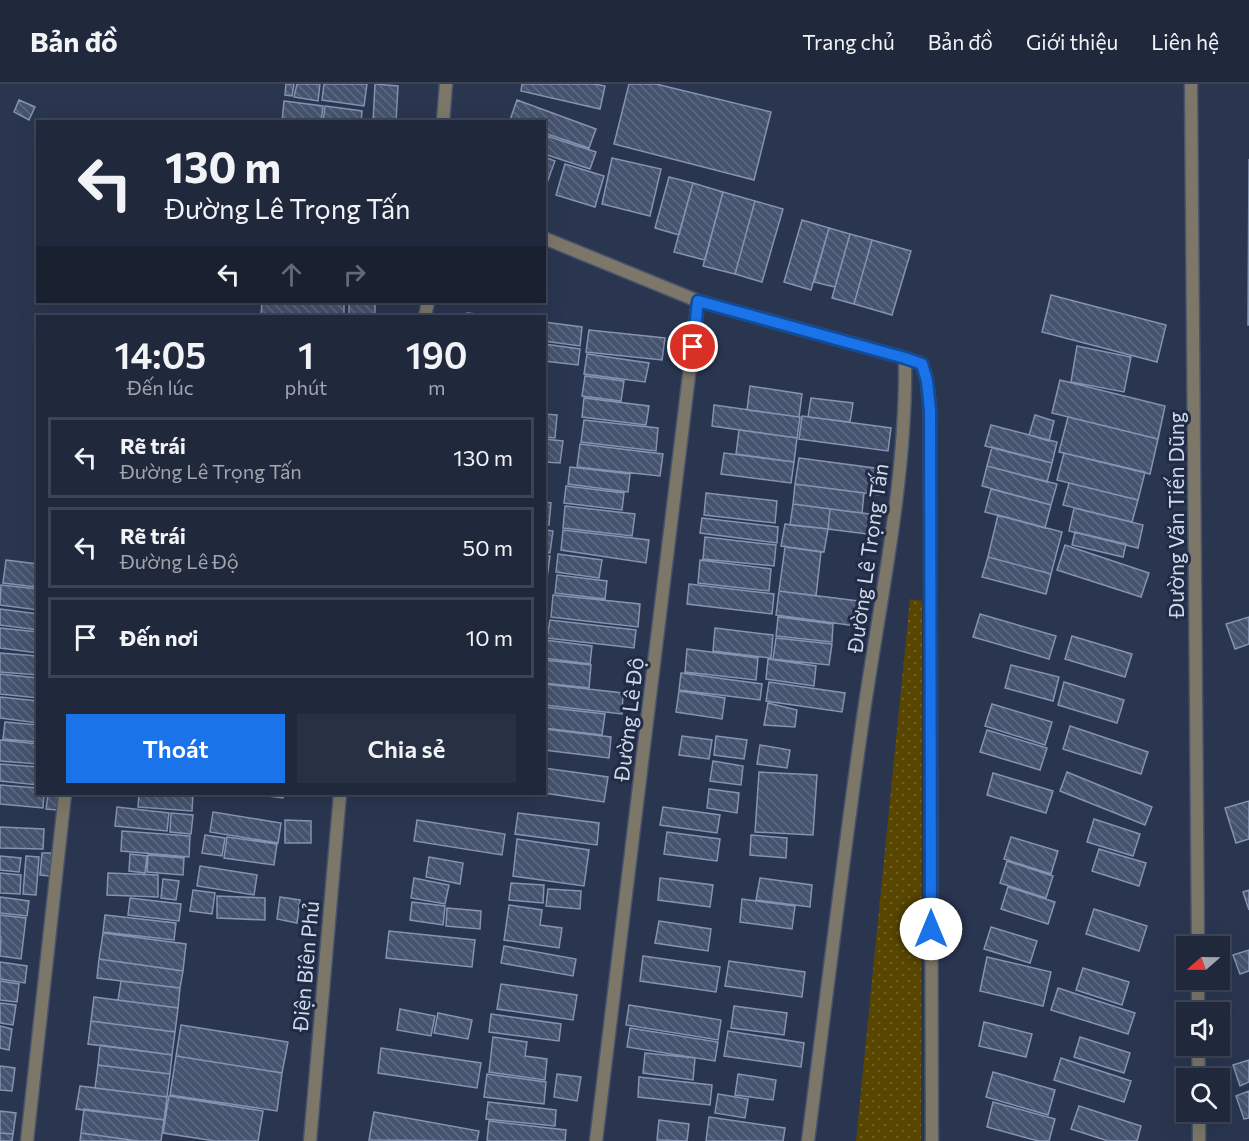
<!DOCTYPE html>
<html lang="vi">
<head>
<meta charset="utf-8">
<style>
  :root { --surface:#20283c; --page:#283043; --text:#f1f3f6; --muted:#a2a6af; --line:#3d4456; --accent:#1a73e8 }
  body { margin:0; font-family:Commissioner,sans-serif; background:var(--page); color:var(--text); height:100vh; display:flex; flex-direction:column; font-size:22px; white-space:nowrap }
  * { box-sizing:border-box; margin:0 }
  p { font-size:20px; color:var(--muted) }
  .icon { flex:none; width:33px; height:33px; fill:none; stroke:currentColor; stroke-width:2; stroke-linecap:round; stroke-linejoin:round }
  .map { position:relative; flex:1; overflow:hidden }
  .details { position:absolute; left:36px; top:231px; width:510px; height:480px; display:flex; flex-direction:column; background:var(--surface); border-radius:0px; box-shadow:0 6px 24px #0002,0 0 0 2px var(--line) }
  .details>* { flex:none }
  .top-card { position:absolute; left:36px; top:36px; width:510px; height:183px; border-radius:0px; box-shadow:0 6px 24px #0002,0 0 0 2px var(--line); background:#20283c; color:var(--text); overflow:hidden }
  .needle { width:39px; rotate:250deg }
  .buttons { position:absolute; left:1176px; top:852px; display:grid; gap:12px }
  .buttons a { display:grid; place-items:center; width:54px; height:54px; border-radius:0px; background:var(--surface); box-shadow:0 6px 24px #0002,0 0 0 2px var(--line); font-size:30px }
  .pin { position:absolute; display:grid; place-items:center; width:51px; height:51px; color:#fff; margin:-26px; border:3px solid #fff; border-radius:50%; box-shadow:0 2px 6px #0007 }
  .me { position:absolute; width:66px; margin:-33px; rotate:0deg; stroke-linejoin:round; filter:drop-shadow(0 0 4px #0008) }
  .turn { display:flex; align-items:center; gap:21px; height:126px; padding:0 30px; font-size:27px }
  .turn .icon { width:78px; height:78px; stroke-width:2.5 }
  .turn b { display:block; font-size:42px; line-height:51px }
  .lanes { display:flex; align-items:center; height:57px; padding:0 30px; background:#0003; justify-content:center; gap:30px; direction:ltr }
  .lanes .off { opacity:.35 }
  .eta { display:flex; justify-content:space-evenly; align-items:center; height:102px; text-align:center }
  .eta b { font-size:36px; font-weight:600; line-height:42px }
  .cta { display:flex; gap:12px; margin-top:auto; padding:12px 30px }
  .cta a { flex:1; height:69px; border-radius:0px; background:var(--accent); color:#fff; font-size:24px; font-weight:600; line-height:69px; text-align:center }
  .cta a+a { background:var(--page); color:var(--text) }
  ul { padding:0; list-style:none }
  li { display:flex; align-items:center; gap:18px; height:81px; margin:0 12px 9px; padding:0 18px; border:3px solid var(--line); border-radius:0px }
  li div { flex:1 }
  li b { display:block; font-size:22px }
  li em { font-style:normal }
  header { display:flex; align-items:center; gap:36px; box-sizing:border-box; height:84px; padding:0 30px; background:var(--surface); border-bottom:2px solid var(--line) }
  header strong { font-size:28px }
  nav { display:flex; gap:33px; margin-inline-start:auto; font-size:21px }
  .map>svg:first-child { display:block }
  .green { fill:url(#green-dots) }
  .building { fill:url(#building-back-hatch); stroke:#8493b1; stroke-width:1.5 }
  .lines { fill:none; stroke-linecap:round; stroke-linejoin:round }
  .street-casing { stroke:#48536c; stroke-width:15 }
  .street { stroke:#7c7769; stroke-width:12 }
  .route-casing { stroke:#114b97; stroke-width:15 }
  .route { stroke:#1a73e8; stroke-width:10 }
  .labels { text-anchor:middle; dominant-baseline:central; stroke-width:6; stroke-linejoin:round; paint-order:stroke }
  .street-label { font-size:21px; fill:#d1d9e9; stroke:#202c45 }
</style>
</head>
<body>
<header>
<strong>Bản đồ</strong>
<nav><a>Trang chủ</a><a>Bản đồ</a><a>Giới thiệu</a><a>Liên hệ</a></nav>
</header>
<div class="map">
<svg width="1249" height="1057" viewBox="0 0 1249 1057">
  <defs>
    <pattern id="green-dots" width="8" height="8" patternUnits="userSpaceOnUse" patternTransform="scale(1.5)"><rect width="8" height="8" fill="#574500"/><path d="M2 2h.1M6 6h.1" fill="none" stroke="#6e5f25" stroke-width="1.8" stroke-linecap="round"/></pattern>
    <pattern id="building-back-hatch" width="6" height="6" patternUnits="userSpaceOnUse" patternTransform="scale(1.5)"><rect width="6" height="6" fill="#46536e"/><path d="M-1 5l2 2M0 0l6 6M5-1l2 2" fill="none" stroke="#606b83"/></pattern>
  </defs>
  <rect width="100%" height="100%" fill="#2a3650"/>
  <!-- green -->
  <path class="green" d="M 910,515 L 922,517 L 921,1057 L 856,1057 Z"/>
  <!-- building -->
  <path class="building" d="M 286,0 L 294,0 L 292,12 L 285,11 Z
    M 297,0 L 320,0 L 318,17 L 294,13 Z
    M 324,0 L 367,0 L 364,22 L 322,16 Z
    M 375,0 L 398,2 L 396,38 L 373,38 Z
    M 522,0 L 594,0 L 605,2 L 600,25 L 521,7 Z
    M 629,0 L 656,0 L 771,28 L 754,96 L 614,60 Z
    M 19,16 L 35,23 L 29,36 L 14,28 Z
    M 517,16 L 596,45 L 589,64 L 544,49 L 544,38 L 510,36 Z
    M 284,17 L 323,22 L 321,38 L 282,38 Z
    M 325,22 L 362,27 L 361,38 L 323,38 Z
    M 544,51 L 596,68 L 590,85 L 544,70 Z
    M 544,73 L 555,77 L 544,107 Z
    M 612,74 L 661,85 L 650,132 L 602,120 Z
    M 1249,75 L 1249,241 L 1248,241 Z
    M 565,80 L 604,92 L 595,123 L 556,111 Z
    M 669,93 L 693,99 L 679,151 L 655,144 Z
    M 693,99 L 723,108 L 705,176 L 674,168 Z
    M 723,108 L 755,117 L 735,190 L 703,182 Z
    M 755,117 L 783,125 L 762,198 L 735,190 Z
    M 802,136 L 829,144 L 811,206 L 784,198 Z
    M 829,144 L 850,150 L 835,203 L 814,198 Z
    M 850,150 L 872,156 L 854,220 L 832,214 Z
    M 872,156 L 911,167 L 892,231 L 854,220 Z
    M 1051,211 L 1166,241 L 1157,278 L 1042,248 Z
    M 262,218 L 344,218 L 344,232 L 261,231 Z
    M 349,218 L 375,218 L 375,232 L 349,232 Z
    M 467,229 L 497,232 L 467,232 Z
    M 544,238 L 582,243 L 580,262 L 544,257 Z
    M 589,246 L 665,254 L 662,276 L 586,268 Z
    M 544,260 L 580,265 L 578,281 L 544,277 Z
    M 1077,262 L 1131,273 L 1124,308 L 1071,298 Z
    M 587,270 L 649,279 L 645,298 L 584,290 Z
    M 585,292 L 624,297 L 621,317 L 582,312 Z
    M 1060,296 L 1165,322 L 1158,355 L 1052,329 Z
    M 750,302 L 802,310 L 799,333 L 747,326 Z
    M 584,314 L 649,322 L 646,341 L 582,333 Z
    M 811,314 L 853,319 L 850,338 L 808,333 Z
    M 714,321 L 799,333 L 800,333 L 797,354 L 712,342 Z
    M 544,330 L 557,331 L 555,354 L 544,353 Z
    M 1035,331 L 1054,337 L 1049,357 L 1029,351 Z
    M 802,332 L 891,344 L 888,367 L 799,355 Z
    M 1068,333 L 1158,355 L 1150,390 L 1059,368 Z
    M 584,336 L 658,344 L 656,367 L 581,358 Z
    M 991,341 L 1057,358 L 1052,379 L 985,362 Z
    M 739,346 L 797,354 L 794,378 L 736,370 Z
    M 544,355 L 563,357 L 560,379 L 544,378 Z
    M 580,360 L 663,370 L 660,392 L 577,383 Z
    M 992,363 L 1052,379 L 1047,398 L 987,382 Z
    M 724,369 L 794,378 L 791,399 L 721,390 Z
    M 1064,369 L 1145,388 L 1138,416 L 1057,396 Z
    M 799,374 L 882,385 L 879,411 L 795,400 Z
    M 987,382 L 1057,400 L 1051,421 L 982,402 Z
    M 570,383 L 630,390 L 628,408 L 568,400 Z
    M 1069,399 L 1138,416 L 1132,438 L 1063,421 Z
    M 795,400 L 864,409 L 862,429 L 793,420 Z
    M 566,402 L 624,409 L 622,426 L 564,419 Z
    M 991,405 L 1051,421 L 1045,444 L 985,428 Z
    M 706,409 L 777,417 L 775,439 L 704,431 Z
    M 544,418 L 551,419 L 549,441 L 544,441 Z
    M 793,420 L 830,425 L 828,445 L 790,441 Z
    M 565,422 L 635,430 L 632,452 L 563,444 Z
    M 1074,424 L 1143,441 L 1138,464 L 1069,447 Z
    M 830,425 L 877,431 L 875,451 L 828,445 Z
    M 998,431 L 1062,448 L 1051,490 L 988,473 Z
    M 702,434 L 778,443 L 777,459 L 700,449 Z
    M 785,440 L 828,445 L 824,468 L 781,462 Z
    M 544,446 L 553,447 L 550,469 L 544,468 Z
    M 563,446 L 649,456 L 646,479 L 561,466 Z
    M 1075,448 L 1126,460 L 1123,473 L 1072,461 Z
    M 705,453 L 776,461 L 774,482 L 703,475 Z
    M 1065,461 L 1149,489 L 1141,513 L 1057,486 Z
    M 785,463 L 821,468 L 816,512 L 779,507 Z
    M 558,470 L 602,476 L 599,494 L 556,488 Z
    M 544,471 L 550,472 L 547,494 L 544,494 Z
    M 988,473 L 1051,490 L 1046,510 L 982,493 Z
    M 6,476 L 38,480 L 36,503 L 3,499 Z
    M 700,476 L 771,485 L 769,507 L 698,499 Z
    M 557,491 L 607,497 L 605,515 L 555,509 Z
    M 689,500 L 774,510 L 772,530 L 687,520 Z
    M 1,501 L 38,505 L 38,526 L 0,521 Z
    M 779,507 L 866,518 L 863,543 L 776,531 Z
    M 553,511 L 640,520 L 638,543 L 551,533 Z
    M 0,525 L 38,530 L 38,546 L 0,541 Z
    M 980,530 L 1056,552 L 1049,575 L 973,553 Z
    M 778,533 L 833,540 L 832,558 L 776,552 Z
    M 1249,533 L 1249,560 L 1235,565 L 1226,540 Z
    M 550,536 L 636,546 L 634,564 L 547,554 Z
    M 0,544 L 38,548 L 38,569 L 0,564 Z
    M 715,544 L 773,551 L 771,574 L 713,567 Z
    M 1072,552 L 1132,570 L 1125,593 L 1065,575 Z
    M 776,554 L 832,560 L 829,581 L 773,575 Z
    M 545,556 L 592,562 L 590,580 L 544,574 Z
    M 687,565 L 758,574 L 756,596 L 685,588 Z
    M 0,569 L 38,572 L 38,591 L 0,588 Z
    M 768,575 L 816,582 L 814,602 L 766,595 Z
    M 544,576 L 591,581 L 589,604 L 544,599 Z
    M 1011,581 L 1059,593 L 1053,617 L 1005,604 Z
    M 681,589 L 762,600 L 760,616 L 679,606 Z
    M 0,590 L 38,594 L 38,614 L 0,610 Z
    M 769,598 L 845,609 L 842,628 L 766,617 Z
    M 1064,598 L 1124,616 L 1117,639 L 1058,621 Z
    M 544,600 L 623,609 L 622,630 L 544,621 Z
    M 679,607 L 725,614 L 722,635 L 676,628 Z
    M 0,613 L 38,617 L 38,639 L 0,634 Z
    M 768,619 L 797,626 L 795,643 L 764,641 Z
    M 992,620 L 1052,638 L 1045,661 L 985,642 Z
    M 544,623 L 605,630 L 602,651 L 544,644 Z
    M 5,638 L 38,641 L 38,658 L 3,655 Z
    M 1070,642 L 1148,668 L 1141,690 L 1063,665 Z
    M 544,645 L 611,653 L 609,674 L 544,666 Z
    M 987,646 L 1047,664 L 1040,686 L 980,668 Z
    M 682,652 L 712,656 L 709,675 L 679,671 Z
    M 716,652 L 747,656 L 744,675 L 714,671 Z
    M 0,656 L 38,660 L 38,680 L 0,677 Z
    M 760,661 L 790,666 L 787,684 L 757,680 Z
    M 713,677 L 743,682 L 741,701 L 710,697 Z
    M 0,680 L 38,683 L 38,701 L 0,697 Z
    M 544,684 L 608,693 L 604,718 L 544,709 Z
    M 759,688 L 817,691 L 813,751 L 755,748 Z
    M 1067,688 L 1152,723 L 1145,741 L 1060,707 Z
    M 993,689 L 1053,707 L 1046,729 L 987,711 Z
    M 0,701 L 38,704 L 38,710 L 44,710 L 43,724 L 0,720 Z
    M 709,705 L 739,709 L 737,729 L 707,724 Z
    M 48,710 L 59,710 L 57,726 L 46,725 Z
    M 139,710 L 193,710 L 192,727 L 138,723 Z
    M 252,710 L 283,710 L 283,714 Z
    M 1249,717 L 1249,755 L 1236,759 L 1225,724 Z
    M 117,723 L 169,729 L 167,747 L 115,742 Z
    M 663,723 L 720,731 L 717,749 L 660,741 Z
    M 213,728 L 281,739 L 278,759 L 210,748 Z
    M 171,729 L 193,731 L 191,750 L 170,748 Z
    M 518,729 L 599,739 L 597,761 L 515,750 Z
    M 1094,735 L 1140,750 L 1133,772 L 1087,758 Z
    M 285,736 L 311,737 L 311,759 L 285,759 Z
    M 417,736 L 505,750 L 502,771 L 414,757 Z
    M 0,743 L 44,745 L 43,765 L 0,764 Z
    M 122,747 L 190,752 L 189,773 L 121,767 Z
    M 667,748 L 720,755 L 717,777 L 664,770 Z
    M 205,751 L 225,754 L 222,772 L 202,769 Z
    M 751,751 L 787,754 L 786,774 L 750,771 Z
    M 227,753 L 277,760 L 274,781 L 224,774 Z
    M 1011,753 L 1058,767 L 1051,790 L 1004,775 Z
    M 517,755 L 589,766 L 584,802 L 513,792 Z
    M 1099,765 L 1146,779 L 1139,802 L 1092,787 Z
    M 42,769 L 52,769 L 50,792 L 40,791 Z
    M 130,770 L 147,772 L 145,789 L 129,787 Z
    M 148,771 L 184,774 L 183,791 L 147,788 Z
    M 0,772 L 21,774 L 19,788 L 0,786 Z
    M 26,772 L 39,773 L 36,811 L 23,810 Z
    M 429,773 L 463,779 L 460,800 L 426,793 Z
    M 1007,777 L 1053,792 L 1046,814 L 1000,799 Z
    M 200,782 L 257,791 L 254,811 L 197,802 Z
    M 0,789 L 21,791 L 20,810 L 0,809 Z
    M 108,789 L 158,791 L 158,813 L 107,811 Z
    M 414,794 L 449,801 L 445,820 L 411,814 Z
    M 660,794 L 713,801 L 710,823 L 658,816 Z
    M 760,794 L 812,801 L 810,823 L 756,816 Z
    M 163,795 L 179,797 L 176,816 L 161,814 Z
    M 511,799 L 544,801 L 543,819 L 509,816 Z
    M 1008,803 L 1055,818 L 1048,840 L 1001,825 Z
    M 548,805 L 581,807 L 580,825 L 546,822 Z
    M 193,806 L 215,809 L 212,830 L 190,827 Z
    M 1249,806 L 1249,826 L 1243,808 Z
    M 217,812 L 265,814 L 265,836 L 217,834 Z
    M 0,813 L 29,817 L 27,832 L 0,829 Z
    M 280,813 L 300,816 L 297,839 L 277,835 Z
    M 130,814 L 181,820 L 179,837 L 128,831 Z
    M 742,815 L 795,822 L 792,845 L 740,838 Z
    M 412,818 L 445,822 L 443,841 L 410,836 Z
    M 509,821 L 542,826 L 540,841 L 562,844 L 559,864 L 504,856 Z
    M 447,824 L 481,827 L 480,845 L 446,842 Z
    M 1094,825 L 1147,842 L 1139,867 L 1086,850 Z
    M 0,831 L 26,834 L 21,875 L 0,872 L 1,853 L 0,852 Z
    M 105,831 L 176,839 L 174,856 L 103,848 Z
    M 659,837 L 711,845 L 708,867 L 655,859 Z
    M 991,843 L 1037,857 L 1030,879 L 984,865 Z
    M 389,847 L 475,856 L 472,883 L 386,874 Z
    M 103,849 L 186,860 L 183,887 L 99,875 Z
    M 504,862 L 576,875 L 573,892 L 501,879 Z
    M 1249,866 L 1249,887 L 1240,890 L 1233,871 Z
    M 643,872 L 720,883 L 716,908 L 640,897 Z
    M 987,873 L 1051,888 L 1043,922 L 980,907 Z
    M 99,875 L 183,887 L 180,904 L 97,894 Z
    M 729,877 L 805,888 L 802,913 L 725,902 Z
    M 0,878 L 27,882 L 25,899 L 0,895 Z
    M 1083,884 L 1129,898 L 1122,921 L 1076,906 Z
    M 0,897 L 19,900 L 17,918 L 0,916 Z
    M 121,897 L 180,904 L 178,924 L 118,916 Z
    M 501,900 L 577,911 L 573,936 L 497,925 Z
    M 1058,904 L 1135,929 L 1128,950 L 1051,926 Z
    M 94,913 L 178,924 L 175,948 L 91,937 Z
    M 0,919 L 16,921 L 13,941 L 0,939 Z
    M 629,921 L 721,936 L 718,956 L 626,941 Z
    M 734,922 L 787,929 L 784,951 L 731,944 Z
    M 400,925 L 435,932 L 431,952 L 397,946 Z
    M 438,929 L 472,936 L 468,955 L 434,949 Z
    M 491,930 L 561,940 L 559,957 L 489,948 Z
    M 91,937 L 175,948 L 172,971 L 88,960 Z
    M 984,938 L 1032,950 L 1026,973 L 979,962 Z
    M 181,941 L 288,958 L 282,989 L 176,972 Z
    M 0,942 L 12,945 L 9,966 L 0,964 Z
    M 630,944 L 718,958 L 715,977 L 627,963 Z
    M 728,947 L 804,959 L 801,983 L 724,972 Z
    M 493,953 L 527,958 L 525,972 L 547,975 L 545,996 L 489,988 Z
    M 1080,953 L 1130,969 L 1124,989 L 1074,973 Z
    M 100,961 L 172,971 L 170,990 L 98,981 Z
    M 381,964 L 481,979 L 477,1004 L 378,989 Z
    M 645,969 L 695,974 L 693,996 L 643,989 Z
    M 176,972 L 282,989 L 277,1027 L 170,1011 Z
    M 1061,974 L 1131,997 L 1124,1018 L 1054,996 Z
    M 1249,976 L 1249,998 L 1240,1002 L 1233,981 Z
    M 98,981 L 170,990 L 167,1013 L 95,1004 Z
    M 0,982 L 15,984 L 12,1007 L 0,1006 Z
    M 993,988 L 1055,1006 L 1048,1031 L 986,1013 Z
    M 487,990 L 546,998 L 544,1020 L 484,1013 Z
    M 557,990 L 581,993 L 577,1017 L 554,1013 Z
    M 738,990 L 776,996 L 773,1016 L 735,1011 Z
    M 639,993 L 712,1001 L 710,1021 L 638,1013 Z
    M 80,1002 L 167,1013 L 164,1036 L 76,1025 Z
    M 1249,1007 L 1249,1034 L 1244,1035 L 1236,1012 Z
    M 718,1010 L 748,1015 L 745,1034 L 715,1029 Z
    M 169,1012 L 263,1027 L 258,1057 L 215,1057 L 163,1049 Z
    M 488,1018 L 556,1026 L 555,1042 L 486,1035 Z
    M 993,1018 L 1055,1035 L 1049,1057 L 1038,1057 L 987,1043 Z
    M 1079,1022 L 1141,1042 L 1137,1057 L 1108,1057 L 1071,1045 Z
    M 84,1025 L 164,1036 L 161,1057 L 138,1057 L 81,1049 Z
    M 0,1027 L 16,1029 L 13,1050 L 0,1049 Z
    M 374,1028 L 479,1047 L 477,1057 L 369,1056 Z
    M 709,1033 L 785,1044 L 783,1057 L 706,1057 Z
    M 659,1036 L 689,1040 L 687,1057 L 657,1056 Z
    M 489,1037 L 566,1046 L 565,1057 L 487,1057 Z
    M 0,1049 L 13,1050 L 12,1057 L 0,1057 Z
    M 81,1049 L 138,1057 L 80,1057 Z"/>
  <g class="lines">
    <!-- street casing -->
    <g class="street-casing">
      <path id="street" d="M 1191,0 L 1198,862
        M 443,38 L 446,0
        M 544,154 L 698,217 L 905,274 L 922,280 L 927,297 L 930,326 L 932,1057
        M 425,232 L 428,218
        M 1198,896 L 1198,928
        M 1198,962 L 1199,994
        M 1199,1028 L 1199,1057
        M 27,1057 L 65,710
        M 310,1057 L 340,710
        M 596,1057 L 698,217
        M 808,1057 C 826,916 843,775 863,634 C 880,515 907,395 905,274"/>
    </g>
    <!-- street -->
    <use href="#street" class="street"/>
  </g>
  <g class="lines">
    <!-- route casing -->
    <g class="route-casing">
      <path id="route" d="M 693,263 L 698,217 L 905,274 L 922,280 L 927,297 L 930,326 L 931,845"/>
    </g>
    <!-- route -->
    <use href="#route" class="route"/>
  </g>
  <g class="labels">
    <!-- street labels -->
    <g class="street-label">
      <text transform="translate(1175 431) rotate(-90)">Đường Văn Tiến Dũng</text>
      <text transform="translate(867 474) rotate(-82)">Đường Lê Trọng Tấn</text>
      <text transform="translate(628 635) rotate(-83)">Đường Lê Độ</text>
      <text transform="translate(305 882) rotate(-85)">Điện Biên Phủ</text>
    </g>
  </g>
</svg>
<div class="buttons">
<a><svg class="needle" viewBox="-14 -14 28 28"><path d="M0-13l5 13h-10z" fill="#e53935"/><path d="M0 13l5-13h-10z" fill="#a2a6af"/></svg></a>
<a><svg class="icon" aria-label="sound" viewBox="0 0 24 24"><path d="M4 9h4l5-4v14l-5-4H4zM17 9q2 3 0 6"/></svg></a>
<a><svg class="icon" aria-label="search" viewBox="0 0 24 24"><circle cx="10" cy="10" r="6"/><path d="M15 15l6 6"/></svg></a>
</div>
<div class="pin" style="left:693px;top:263px;background:#d93025"><svg class="icon" aria-label="arrive" viewBox="0 0 24 24"><path d="M6 21V4h12l-3 4 3 4H6"/></svg></div>
<svg class="me" style="left:931px;top:845px" viewBox="-20 -20 40 40"><circle r="19" fill="#fff"/><path d="M0-13L10 11 0 6-10 11z" fill="#1a73e8"/></svg>
<div class="top-card">
<div class="turn"><svg class="icon" aria-label="left" viewBox="0 0 24 24"><path d="M17 20v-9H6M10 6l-5 5 5 5"/></svg><div><b>130 m</b>Đường Lê Trọng Tấn</div></div>
<div class="lanes"><svg class="icon" aria-label="left" viewBox="0 0 24 24"><path d="M17 20v-9H6M10 6l-5 5 5 5"/></svg><svg class="icon off" aria-label="ahead" viewBox="0 0 24 24"><path d="M12 20V5M6 11l6-6 6 6"/></svg><svg class="icon off" aria-label="right" viewBox="0 0 24 24"><path d="M7 20v-9h11M14 6l5 5-5 5"/></svg></div>
</div>
<section class="details">
<div class="eta">
<div><b>14:05</b><p>Đến lúc</p></div>
<div><b>1</b><p>phút</p></div>
<div><b>190</b><p>m</p></div>
</div>
<ul>
<li><svg class="icon" aria-label="left" viewBox="0 0 24 24"><path d="M17 20v-9H6M10 6l-5 5 5 5"/></svg><div><b>Rẽ trái</b><p>Đường Lê Trọng Tấn</p></div><em>130 m</em></li>
<li><svg class="icon" aria-label="left" viewBox="0 0 24 24"><path d="M17 20v-9H6M10 6l-5 5 5 5"/></svg><div><b>Rẽ trái</b><p>Đường Lê Độ</p></div><em>50 m</em></li>
<li><svg class="icon" aria-label="arrive" viewBox="0 0 24 24"><path d="M6 21V4h12l-3 4 3 4H6"/></svg><div><b>Đến nơi</b></div><em>10 m</em></li>
</ul>
<div class="cta"><a>Thoát</a><a>Chia sẻ</a></div>
</section>
</div>
</body>
</html>
